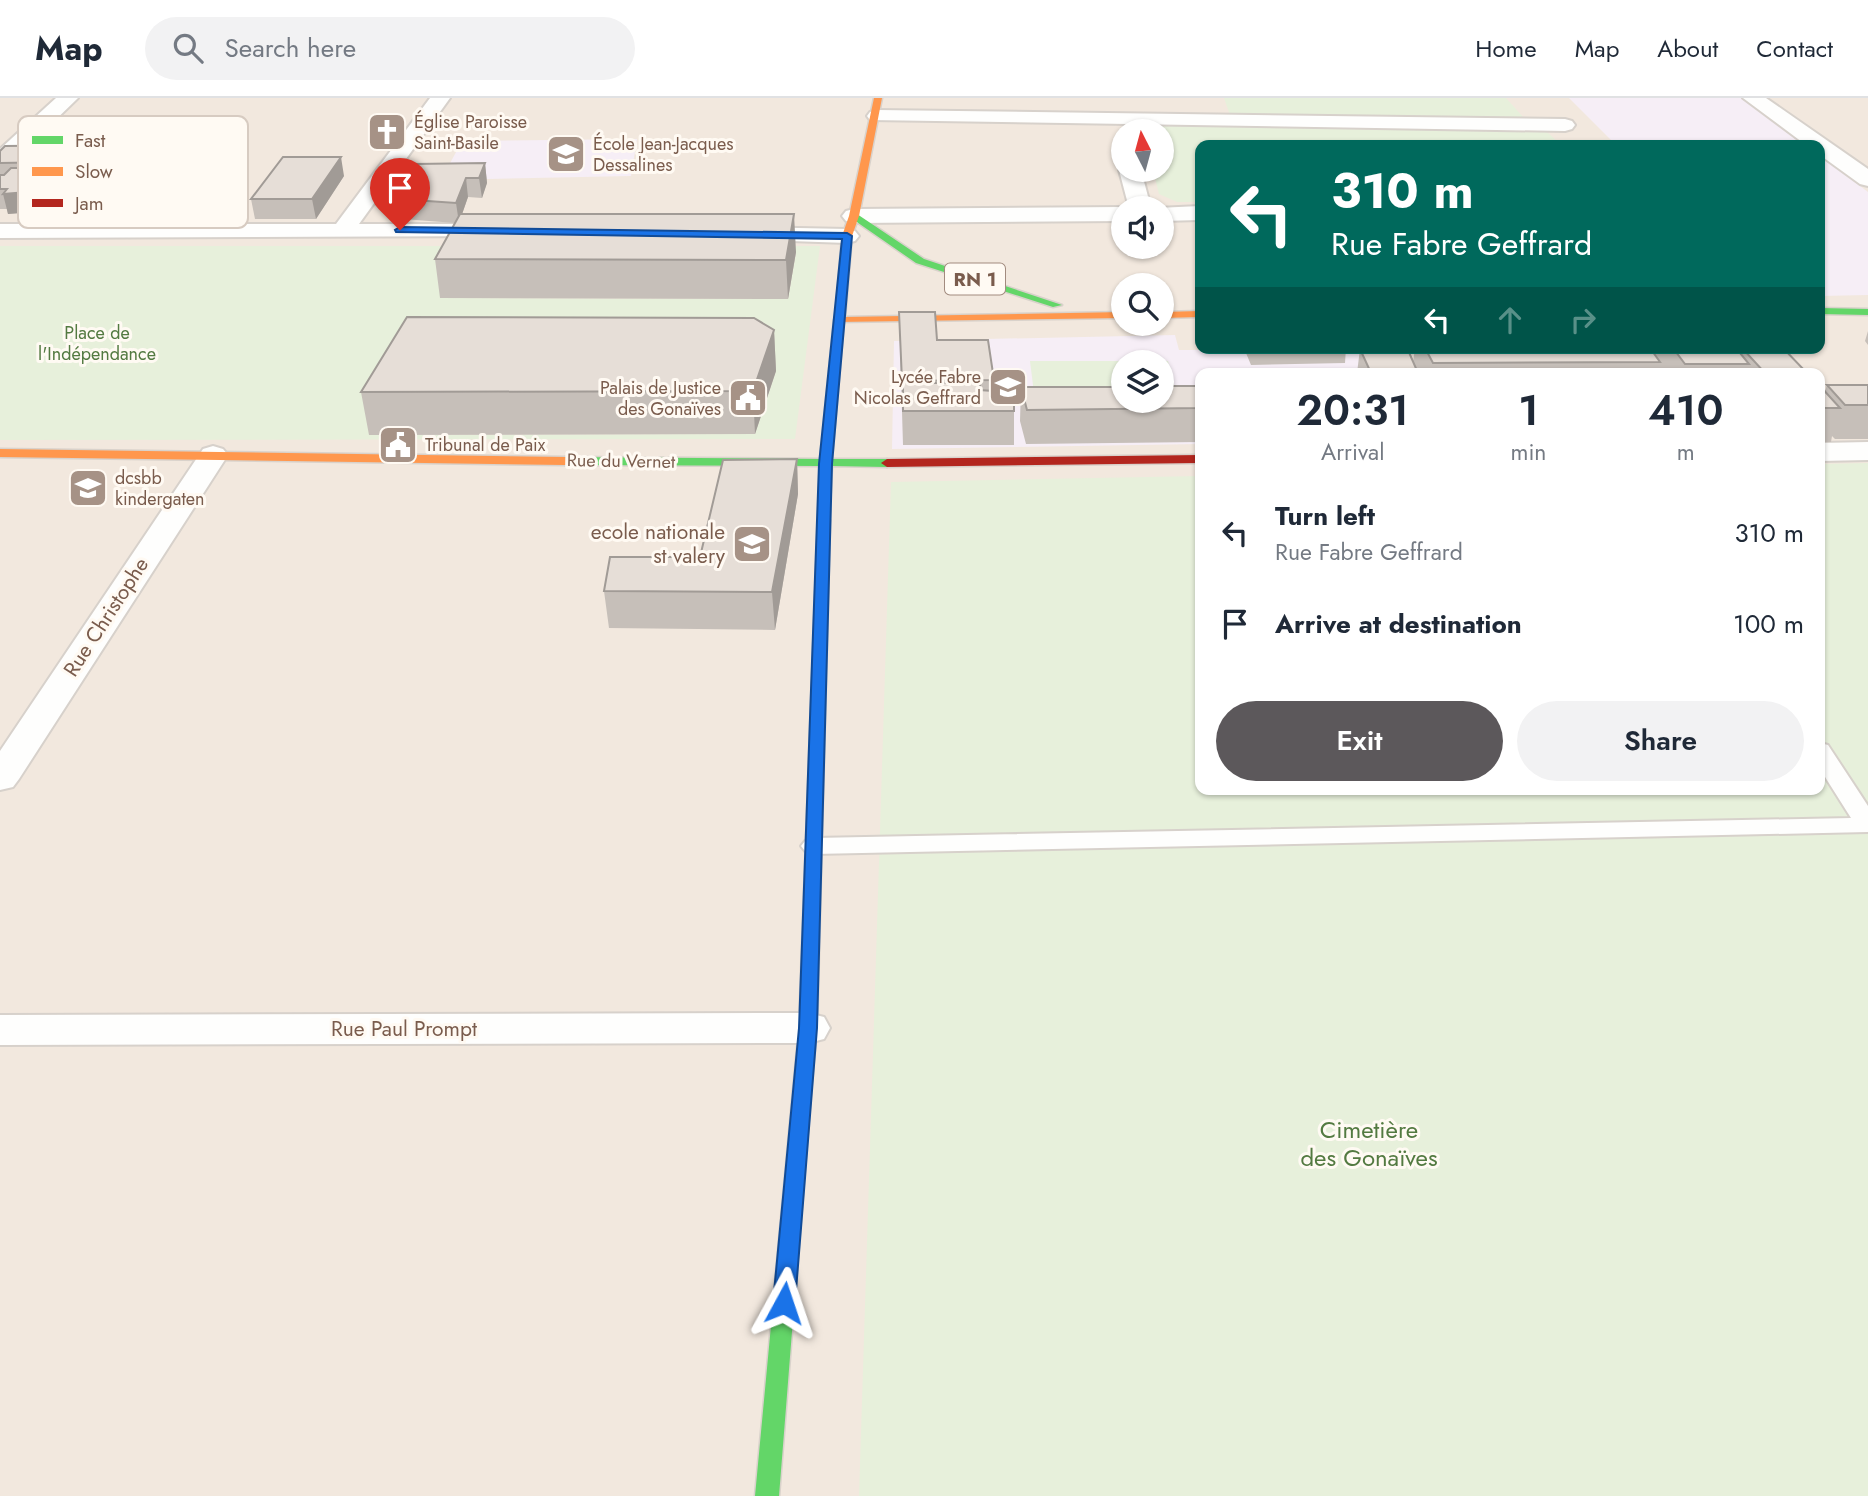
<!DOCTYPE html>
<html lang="en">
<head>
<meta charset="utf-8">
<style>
  :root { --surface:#fff; --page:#f2f2f3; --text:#1f2937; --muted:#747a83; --line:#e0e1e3; --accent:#5c585b }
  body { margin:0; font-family:Jost,sans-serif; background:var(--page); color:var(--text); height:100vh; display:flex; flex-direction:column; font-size:26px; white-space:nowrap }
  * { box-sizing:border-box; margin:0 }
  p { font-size:23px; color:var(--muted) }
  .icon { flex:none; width:38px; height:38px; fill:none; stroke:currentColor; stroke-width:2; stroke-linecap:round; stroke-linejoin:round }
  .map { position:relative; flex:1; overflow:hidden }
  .side { position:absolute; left:1195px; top:270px; width:630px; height:427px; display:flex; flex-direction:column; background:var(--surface); border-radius:14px; box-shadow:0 2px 5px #0004 }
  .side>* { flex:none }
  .guide { position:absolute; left:1195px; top:42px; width:630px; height:214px; border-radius:14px; box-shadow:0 2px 5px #0004; background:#00695c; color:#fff; overflow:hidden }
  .needle { width:46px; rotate:354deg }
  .tools { position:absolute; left:1111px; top:21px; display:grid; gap:14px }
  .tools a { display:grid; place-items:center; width:63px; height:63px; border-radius:50%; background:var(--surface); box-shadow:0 2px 5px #0004; font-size:35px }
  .pin { position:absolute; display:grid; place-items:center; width:60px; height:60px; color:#fff; margin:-72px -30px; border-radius:50% 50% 50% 0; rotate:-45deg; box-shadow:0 0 7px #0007 }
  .pin .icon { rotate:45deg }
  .me { position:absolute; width:77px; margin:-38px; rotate:5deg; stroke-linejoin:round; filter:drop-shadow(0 0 5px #0008) }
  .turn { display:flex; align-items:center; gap:24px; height:147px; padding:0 21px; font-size:32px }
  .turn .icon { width:91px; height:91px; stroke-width:2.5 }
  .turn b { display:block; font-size:49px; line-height:60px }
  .lanes { display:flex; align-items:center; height:66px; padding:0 21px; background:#0003; justify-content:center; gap:35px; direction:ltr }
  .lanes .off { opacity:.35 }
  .eta { display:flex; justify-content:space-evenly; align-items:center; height:119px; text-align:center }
  .eta b { font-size:42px; font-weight:600; line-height:49px }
  .button { display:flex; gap:14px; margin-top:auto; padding:14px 21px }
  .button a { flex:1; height:80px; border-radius:42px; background:var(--accent); color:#fff; font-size:28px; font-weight:600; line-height:80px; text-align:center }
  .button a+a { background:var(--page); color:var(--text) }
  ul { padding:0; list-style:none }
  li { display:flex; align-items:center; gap:21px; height:91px; padding:0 21px }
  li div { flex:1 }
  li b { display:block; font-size:26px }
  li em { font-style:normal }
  header { display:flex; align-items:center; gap:42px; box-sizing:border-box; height:98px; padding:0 35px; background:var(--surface); border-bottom:2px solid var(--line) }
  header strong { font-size:33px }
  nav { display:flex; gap:38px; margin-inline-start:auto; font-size:24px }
  .search { width:490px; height:63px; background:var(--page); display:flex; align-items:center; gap:18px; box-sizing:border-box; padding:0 24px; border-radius:38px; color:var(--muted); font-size:26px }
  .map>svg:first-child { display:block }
  .residential { fill:#f2e8de; fill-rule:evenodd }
  .education { fill:#f6eef6; fill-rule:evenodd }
  .green { fill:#e7f0db; fill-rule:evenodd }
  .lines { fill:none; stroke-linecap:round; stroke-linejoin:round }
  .lane-casing { stroke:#d7d1cb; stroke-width:4 }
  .street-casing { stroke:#d7d1cb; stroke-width:4 }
  .fast-casing { stroke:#d9d2cb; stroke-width:3 }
  .slow-casing { stroke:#d9d2cb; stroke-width:3 }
  .jam-casing { stroke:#d9d2cb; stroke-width:3 }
  .lane { fill:#fefefd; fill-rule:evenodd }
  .street { fill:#fefefd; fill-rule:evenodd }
  .fast { fill:#63d668; fill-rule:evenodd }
  .slow { fill:#ff974d; fill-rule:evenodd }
  .jam { fill:#b3261e; fill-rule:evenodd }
  .wall { fill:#c6bfb9 }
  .shaded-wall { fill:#a19b96 }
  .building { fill:#e6ded7; stroke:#a19b96; stroke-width:2 }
  .route { fill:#1a73e8; stroke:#114b97; stroke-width:2 }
  .labels { text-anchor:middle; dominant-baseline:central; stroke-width:6; stroke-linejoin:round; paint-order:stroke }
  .far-poi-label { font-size:18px; fill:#7a5c4d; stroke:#fffaf3; text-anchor:start }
  .far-park-label { font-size:18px; fill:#537a41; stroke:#fffaf3 }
  .far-street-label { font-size:18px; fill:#7a5c4d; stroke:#fffaf3 }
  .shield { fill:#fffaf3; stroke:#a28b7f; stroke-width:2 }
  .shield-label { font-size:19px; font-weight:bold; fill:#7a5c4d }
  .poi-label { font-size:21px; fill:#7a5c4d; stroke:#fffaf3; text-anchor:end }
  .street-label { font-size:21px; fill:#7a5c4d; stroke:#fffaf3 }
  .near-park-label { font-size:24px; fill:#537a41; stroke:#fffaf3 }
  .key { fill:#fffaf3; stroke:#d7cbc1; stroke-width:2 }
  .key-label { font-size:19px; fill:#7a5c4d }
</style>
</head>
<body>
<header>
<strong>Map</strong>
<div class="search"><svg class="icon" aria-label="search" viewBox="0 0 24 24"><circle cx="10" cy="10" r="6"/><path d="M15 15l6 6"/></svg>Search here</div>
<nav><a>Home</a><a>Map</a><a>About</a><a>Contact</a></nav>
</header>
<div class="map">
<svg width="1868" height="1398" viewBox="0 0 1868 1398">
  <rect width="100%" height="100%" fill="#f9f5f0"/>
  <!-- residential -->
  <path class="residential" d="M 0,0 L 1868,0 L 1868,1398 L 0,1398 ZM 1124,33 L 1162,33 L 1162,72 L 1124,72 ZM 1200,47 L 1820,47 L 1820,250 L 1200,250 ZM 1124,110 L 1162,110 L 1162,149 L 1124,149 ZM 1124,187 L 1162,187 L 1162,226 L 1124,226 ZM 1124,264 L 1162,264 L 1162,303 L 1124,303 ZM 1200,275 L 1820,275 L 1820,691 L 1200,691 Z"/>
  <!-- education -->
  <path class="education" d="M 1569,0 L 1743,0 L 1806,47 L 1616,47 Z
    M 637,41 L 631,78 L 441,82 L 462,43 Z
    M 1820,58 L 1868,94 L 1868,197 L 1820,198 Z
    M 1175,237 L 1179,252 L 1389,252 L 1400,275 L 1200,275 L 1200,346 L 892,351 L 894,243 ZM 1124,264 L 1162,264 L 1162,303 L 1124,303 Z"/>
  <!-- green -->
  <path class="green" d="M 1224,0 L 1506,0 L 1524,20 L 1231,20 Z
    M 1157,27 L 1544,31 L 1561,47 L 1200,47 L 1200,104 L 1177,104 L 1159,96 L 1153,72 L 1162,72 L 1162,33 L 1146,33 Z
    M 0,148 L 820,148 L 795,341 L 0,342 ZM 796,155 L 788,201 L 441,200 ZM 776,273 L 755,336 L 369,337 Z
    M 1030,263 L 1168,263 L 1176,295 L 1162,295 L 1162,264 L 1124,264 L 1123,295 L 1034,295 Z
    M 1868,365 L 1868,1398 L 859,1398 L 891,384 L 1200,378 L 1200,691 L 1820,691 L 1820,366 Z"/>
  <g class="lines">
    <!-- lane casing -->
    <g class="lane-casing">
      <path id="lane" d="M 1820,645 L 1828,647 L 1868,708 L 1868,734 L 814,756 L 805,753 L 801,748 L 805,743 L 814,740 L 1851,720 L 1820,671 Z"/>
    </g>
    <!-- street casing -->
    <g class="street-casing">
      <path id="street" d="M 56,0 L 78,0 L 8,68 L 0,69 L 0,51 Z
        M 430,0 L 450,0 L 359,126 L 502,126 L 510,128 L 514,133 L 510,138 L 0,140 L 0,126 L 336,126 Z
        M 1743,0 L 1766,0 L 1868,71 L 1868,88 L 1860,86 L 1820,57 L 1820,47 L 1806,47 Z
        M 877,12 L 1565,21 L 1572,23 L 1575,27 L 1572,31 L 1565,33 L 870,22 L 867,18 L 870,14 Z
        M 1122,67 L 1124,72 L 1141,72 L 1151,110 L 1129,110 L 1119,72 Z
        M 1200,108 L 1200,122 L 1162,123 L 1162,110 L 1157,110 Z
        M 1124,109 L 1129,110 L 1124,110 L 1124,123 L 854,125 L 846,123 L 842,118 L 846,113 L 854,111 Z
        M 744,129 L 847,131 L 855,133 L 859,138 L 855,143 L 847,145 L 736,141 L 732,136 L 736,131 Z
        M 1868,344 L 1868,362 L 1820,363 L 1820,345 Z
        M 213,348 L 223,351 L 228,357 L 19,681 L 13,689 L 0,692 L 0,653 L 203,351 Z
        M 808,915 L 824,919 L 830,930 L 824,941 L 808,945 L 0,947 L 0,917 Z"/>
    </g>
    <!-- fast casing -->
    <g class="fast-casing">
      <path id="fast" d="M 851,116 L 857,116 L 924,161 L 1062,207 L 1053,209 L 916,165 L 851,120 Z
        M 1820,210 L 1868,211 L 1868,217 L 1820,216 Z
        M 839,219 L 844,222 L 832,361 L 887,361 L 893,365 L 887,369 L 832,368 L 829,425 L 819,425 L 818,422 L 820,368 L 565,367 L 559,363 L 565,359 L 820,361 L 834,222 Z
        M 802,986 L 809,988 L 811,993 L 779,1398 L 755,1398 L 793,993 L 795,988 Z"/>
    </g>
    <!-- slow casing -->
    <g class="slow-casing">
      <path id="slow" d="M 874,0 L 882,0 L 859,118 L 852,138 L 845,219 L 1124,214 L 1124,220 L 835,224 L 842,138 L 849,118 Z
        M 1200,213 L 1200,219 L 1162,220 L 1162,214 Z
        M 0,351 L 565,359 L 571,363 L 565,367 L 0,359 Z
        M 824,418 L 830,422 L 817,930 L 811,993 L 809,998 L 795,998 L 793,993 L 799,930 L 818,422 Z"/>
    </g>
    <!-- jam casing -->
    <g class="jam-casing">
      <path id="jam" d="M 1200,357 L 1200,365 L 887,369 L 881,365 L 887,361 Z"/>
    </g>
    <!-- lane -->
    <use href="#lane" class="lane"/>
    <!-- street -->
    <use href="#street" class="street"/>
    <!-- fast -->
    <use href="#fast" class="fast"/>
    <!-- slow -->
    <use href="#slow" class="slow"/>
    <!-- jam -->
    <use href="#jam" class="jam"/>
  </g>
  <!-- wall -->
  <path class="wall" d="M 149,42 L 153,61 L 141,72 L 144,87 L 142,89 L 149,89 L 183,80 L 219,59 L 223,78 L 189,119 L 93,119 L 88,99 L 104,83 L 77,83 L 79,89 L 57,112 L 8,116 L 7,111 L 0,111 L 0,53 L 104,47 Z
    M 485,65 L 487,85 L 482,100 L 468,99 L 462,116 L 796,154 L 788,201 L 440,200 L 435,161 L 455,125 L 403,121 L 399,101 Z
    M 344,78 L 316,121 L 255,121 L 251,101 Z
    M 899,214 L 937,242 L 994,282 L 993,301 L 1014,313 L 1014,347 L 903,347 Z
    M 774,232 L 776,273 L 755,336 L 369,337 L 361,294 Z
    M 1868,233 L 1868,247 L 1865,243 Z
    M 1247,250 L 1346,250 L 1345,265 L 1251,267 L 1246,255 Z
    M 1415,250 L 1783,250 L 1807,275 L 1659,275 L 1658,273 L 1658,275 L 1357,275 L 1360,251 L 1413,264 Z
    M 1827,287 L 1868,287 L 1868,341 L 1835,341 L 1832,338 L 1831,344 L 1820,344 L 1820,288 L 1825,293 Z
    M 1200,288 L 1200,344 L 1026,346 L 1020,323 L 1021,289 Z
    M 797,361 L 798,396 L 775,532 L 609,530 L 604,493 L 700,459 Z"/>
  <!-- shaded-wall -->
  <path class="shaded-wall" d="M 149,42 L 153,61 L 141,72 L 144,87 L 133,99 L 119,89 L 128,79 L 124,63 Z
    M 219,59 L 223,78 L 189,119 L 184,99 Z
    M 341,59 L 344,78 L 316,121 L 312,101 Z
    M 485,65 L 487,85 L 482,100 L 479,80 Z
    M 74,70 L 79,89 L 57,112 L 8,116 L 3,96 Z
    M 466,80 L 468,99 L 459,125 L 456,105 Z
    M 794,116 L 796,154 L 788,201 L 786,162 Z
    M 774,232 L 776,273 L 755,336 L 753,293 Z
    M 797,361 L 798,396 L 775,532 L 772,494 Z"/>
  <!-- building -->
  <path class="building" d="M 112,42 L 149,42 L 124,63 L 0,65 L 0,53 L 5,48 L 104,47 Z
    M 283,59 L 341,59 L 312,101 L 251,101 Z
    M 485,65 L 479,80 L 466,80 L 456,105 L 399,101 L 415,66 Z
    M 11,70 L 74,70 L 52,92 L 3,96 L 7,91 L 0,91 L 0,77 L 4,77 Z
    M 460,116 L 794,116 L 786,162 L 435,161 Z
    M 899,214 L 935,214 L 937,242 L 988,242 L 994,282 L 902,283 Z
    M 407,219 L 754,220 L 774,232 L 753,293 L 361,294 Z
    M 1425,250 L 1650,250 L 1660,264 L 1433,265 Z
    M 1673,250 L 1736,250 L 1749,266 L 1685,266 Z
    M 1742,250 L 1783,250 L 1807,275 L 1765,275 Z
    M 1360,251 L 1408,252 L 1418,275 L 1371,275 Z
    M 903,285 L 980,285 L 980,292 L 993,293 L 993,301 L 1014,301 L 1014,313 L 903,313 Z
    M 1827,287 L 1868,287 L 1868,307 L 1845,307 Z
    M 1162,288 L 1200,288 L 1200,310 L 1027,312 L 1021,289 L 1124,289 L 1124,303 L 1162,303 Z
    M 1820,288 L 1840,310 L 1820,310 Z
    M 797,361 L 772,494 L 604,493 L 610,459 L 700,459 L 723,362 Z"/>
  <!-- route -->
  <path class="route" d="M 400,129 L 847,135 L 852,138 L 832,366 L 817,930 L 795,1205 L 792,1211 L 784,1214 L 776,1211 L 773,1205 L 799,930 L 819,366 L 842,141 L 396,134 L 395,132 Z"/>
  <!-- icons -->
  <defs>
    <g id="church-square" transform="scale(2.0125)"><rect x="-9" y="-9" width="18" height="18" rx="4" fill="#a69286" stroke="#fffaf3"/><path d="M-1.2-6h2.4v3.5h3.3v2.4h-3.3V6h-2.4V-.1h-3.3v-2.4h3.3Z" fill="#fff"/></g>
    <g id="school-square" transform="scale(2.0125)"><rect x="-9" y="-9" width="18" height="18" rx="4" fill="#a69286" stroke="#fffaf3"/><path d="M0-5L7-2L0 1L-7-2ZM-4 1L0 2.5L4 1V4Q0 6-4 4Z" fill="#fff"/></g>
    <g id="civic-square" transform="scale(2.0125)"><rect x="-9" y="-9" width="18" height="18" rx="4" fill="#a69286" stroke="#fffaf3"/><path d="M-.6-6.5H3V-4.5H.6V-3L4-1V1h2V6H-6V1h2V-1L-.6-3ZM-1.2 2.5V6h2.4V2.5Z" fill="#fff"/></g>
  </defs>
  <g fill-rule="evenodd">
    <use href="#church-square" x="387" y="34"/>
    <use href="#school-square" x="566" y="56"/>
    <use href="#school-square" x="1008" y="289"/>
    <use href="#civic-square" x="748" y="300"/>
    <use href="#civic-square" x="398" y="347"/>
    <use href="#school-square" x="88" y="390"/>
    <use href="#school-square" x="752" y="446"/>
  </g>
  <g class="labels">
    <!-- far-poi labels -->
    <g class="far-poi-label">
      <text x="414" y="24">Église Paroisse<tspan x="414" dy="21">Saint-Basile</tspan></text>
      <text x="593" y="46">École Jean-Jacques<tspan x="593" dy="21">Dessalines</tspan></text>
      <text x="981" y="279" text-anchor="end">Lycée Fabre<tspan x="981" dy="21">Nicolas Geffrard</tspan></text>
      <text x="721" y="290" text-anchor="end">Palais de Justice<tspan x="721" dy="21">des Gonaïves</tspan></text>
      <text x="425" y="347">Tribunal de Paix</text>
      <text x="115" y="380">dcsbb<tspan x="115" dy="21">kindergaten</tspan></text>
    </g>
    <!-- far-park labels -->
    <g class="far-park-label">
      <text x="97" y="235">Place de<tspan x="97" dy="21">l'Indépendance</tspan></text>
    </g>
    <!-- far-street labels -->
    <g class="far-street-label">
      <text transform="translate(621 363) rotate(1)">Rue du Vernet</text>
    </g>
    <!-- shield labels -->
    <rect class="shield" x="945" y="165.5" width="60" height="31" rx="5"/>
    <g class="shield-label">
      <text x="975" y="181">RN 1</text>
    </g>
    <!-- poi labels -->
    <g class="poi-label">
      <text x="725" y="434">ecole nationale<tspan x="725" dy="24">st valery</tspan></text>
    </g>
    <!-- street labels -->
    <g class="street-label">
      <text transform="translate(106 519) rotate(-57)">Rue Christophe</text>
      <text x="404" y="931">Rue Paul Prompt</text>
    </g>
    <!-- near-park labels -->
    <g class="near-park-label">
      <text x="1369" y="1031">Cimetière<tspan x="1369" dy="28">des Gonaïves</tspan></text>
    </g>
  </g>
  <!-- legend -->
  <rect x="18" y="18" width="230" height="112" rx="10" class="key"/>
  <rect x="32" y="38" width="31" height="8" fill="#63d668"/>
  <rect x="32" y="69" width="31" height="9" fill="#ff974d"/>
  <rect x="32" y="101" width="31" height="8" fill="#b3261e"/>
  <g class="key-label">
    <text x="75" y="49">Fast</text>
    <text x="75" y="80">Slow</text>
    <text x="75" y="112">Jam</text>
  </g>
</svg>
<div class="tools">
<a><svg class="needle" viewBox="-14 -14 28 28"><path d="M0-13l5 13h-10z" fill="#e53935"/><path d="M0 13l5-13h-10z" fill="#747a83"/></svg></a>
<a><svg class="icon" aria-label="sound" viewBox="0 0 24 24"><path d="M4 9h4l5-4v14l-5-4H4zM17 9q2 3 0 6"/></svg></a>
<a><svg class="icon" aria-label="search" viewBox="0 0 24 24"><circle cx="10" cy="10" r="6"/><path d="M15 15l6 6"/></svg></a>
<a><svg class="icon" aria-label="layers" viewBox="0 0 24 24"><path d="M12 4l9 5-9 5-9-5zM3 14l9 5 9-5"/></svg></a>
</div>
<div class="pin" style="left:400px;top:132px;background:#d93025"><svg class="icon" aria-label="arrive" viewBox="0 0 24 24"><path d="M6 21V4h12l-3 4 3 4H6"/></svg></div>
<svg class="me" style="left:784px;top:1205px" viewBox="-20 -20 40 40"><path d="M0-17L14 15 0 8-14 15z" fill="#1a73e8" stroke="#fff" stroke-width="4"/></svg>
<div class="guide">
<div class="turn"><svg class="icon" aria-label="left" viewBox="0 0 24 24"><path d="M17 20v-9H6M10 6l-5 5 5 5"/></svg><div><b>310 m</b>Rue Fabre Geffrard</div></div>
<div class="lanes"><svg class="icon" aria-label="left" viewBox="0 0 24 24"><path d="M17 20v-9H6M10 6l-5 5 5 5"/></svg><svg class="icon off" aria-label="ahead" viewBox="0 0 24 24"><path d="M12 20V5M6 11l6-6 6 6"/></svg><svg class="icon off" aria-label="right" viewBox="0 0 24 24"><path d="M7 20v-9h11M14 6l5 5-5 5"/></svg></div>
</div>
<section class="side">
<div class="eta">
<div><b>20:31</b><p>Arrival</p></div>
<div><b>1</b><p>min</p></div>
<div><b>410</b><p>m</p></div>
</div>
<ul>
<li><svg class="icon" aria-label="left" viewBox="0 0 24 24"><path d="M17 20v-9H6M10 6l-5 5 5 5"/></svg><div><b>Turn left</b><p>Rue Fabre Geffrard</p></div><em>310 m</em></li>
<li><svg class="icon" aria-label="arrive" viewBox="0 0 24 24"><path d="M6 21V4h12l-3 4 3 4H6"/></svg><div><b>Arrive at destination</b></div><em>100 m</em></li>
</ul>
<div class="button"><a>Exit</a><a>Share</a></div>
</section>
</div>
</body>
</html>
